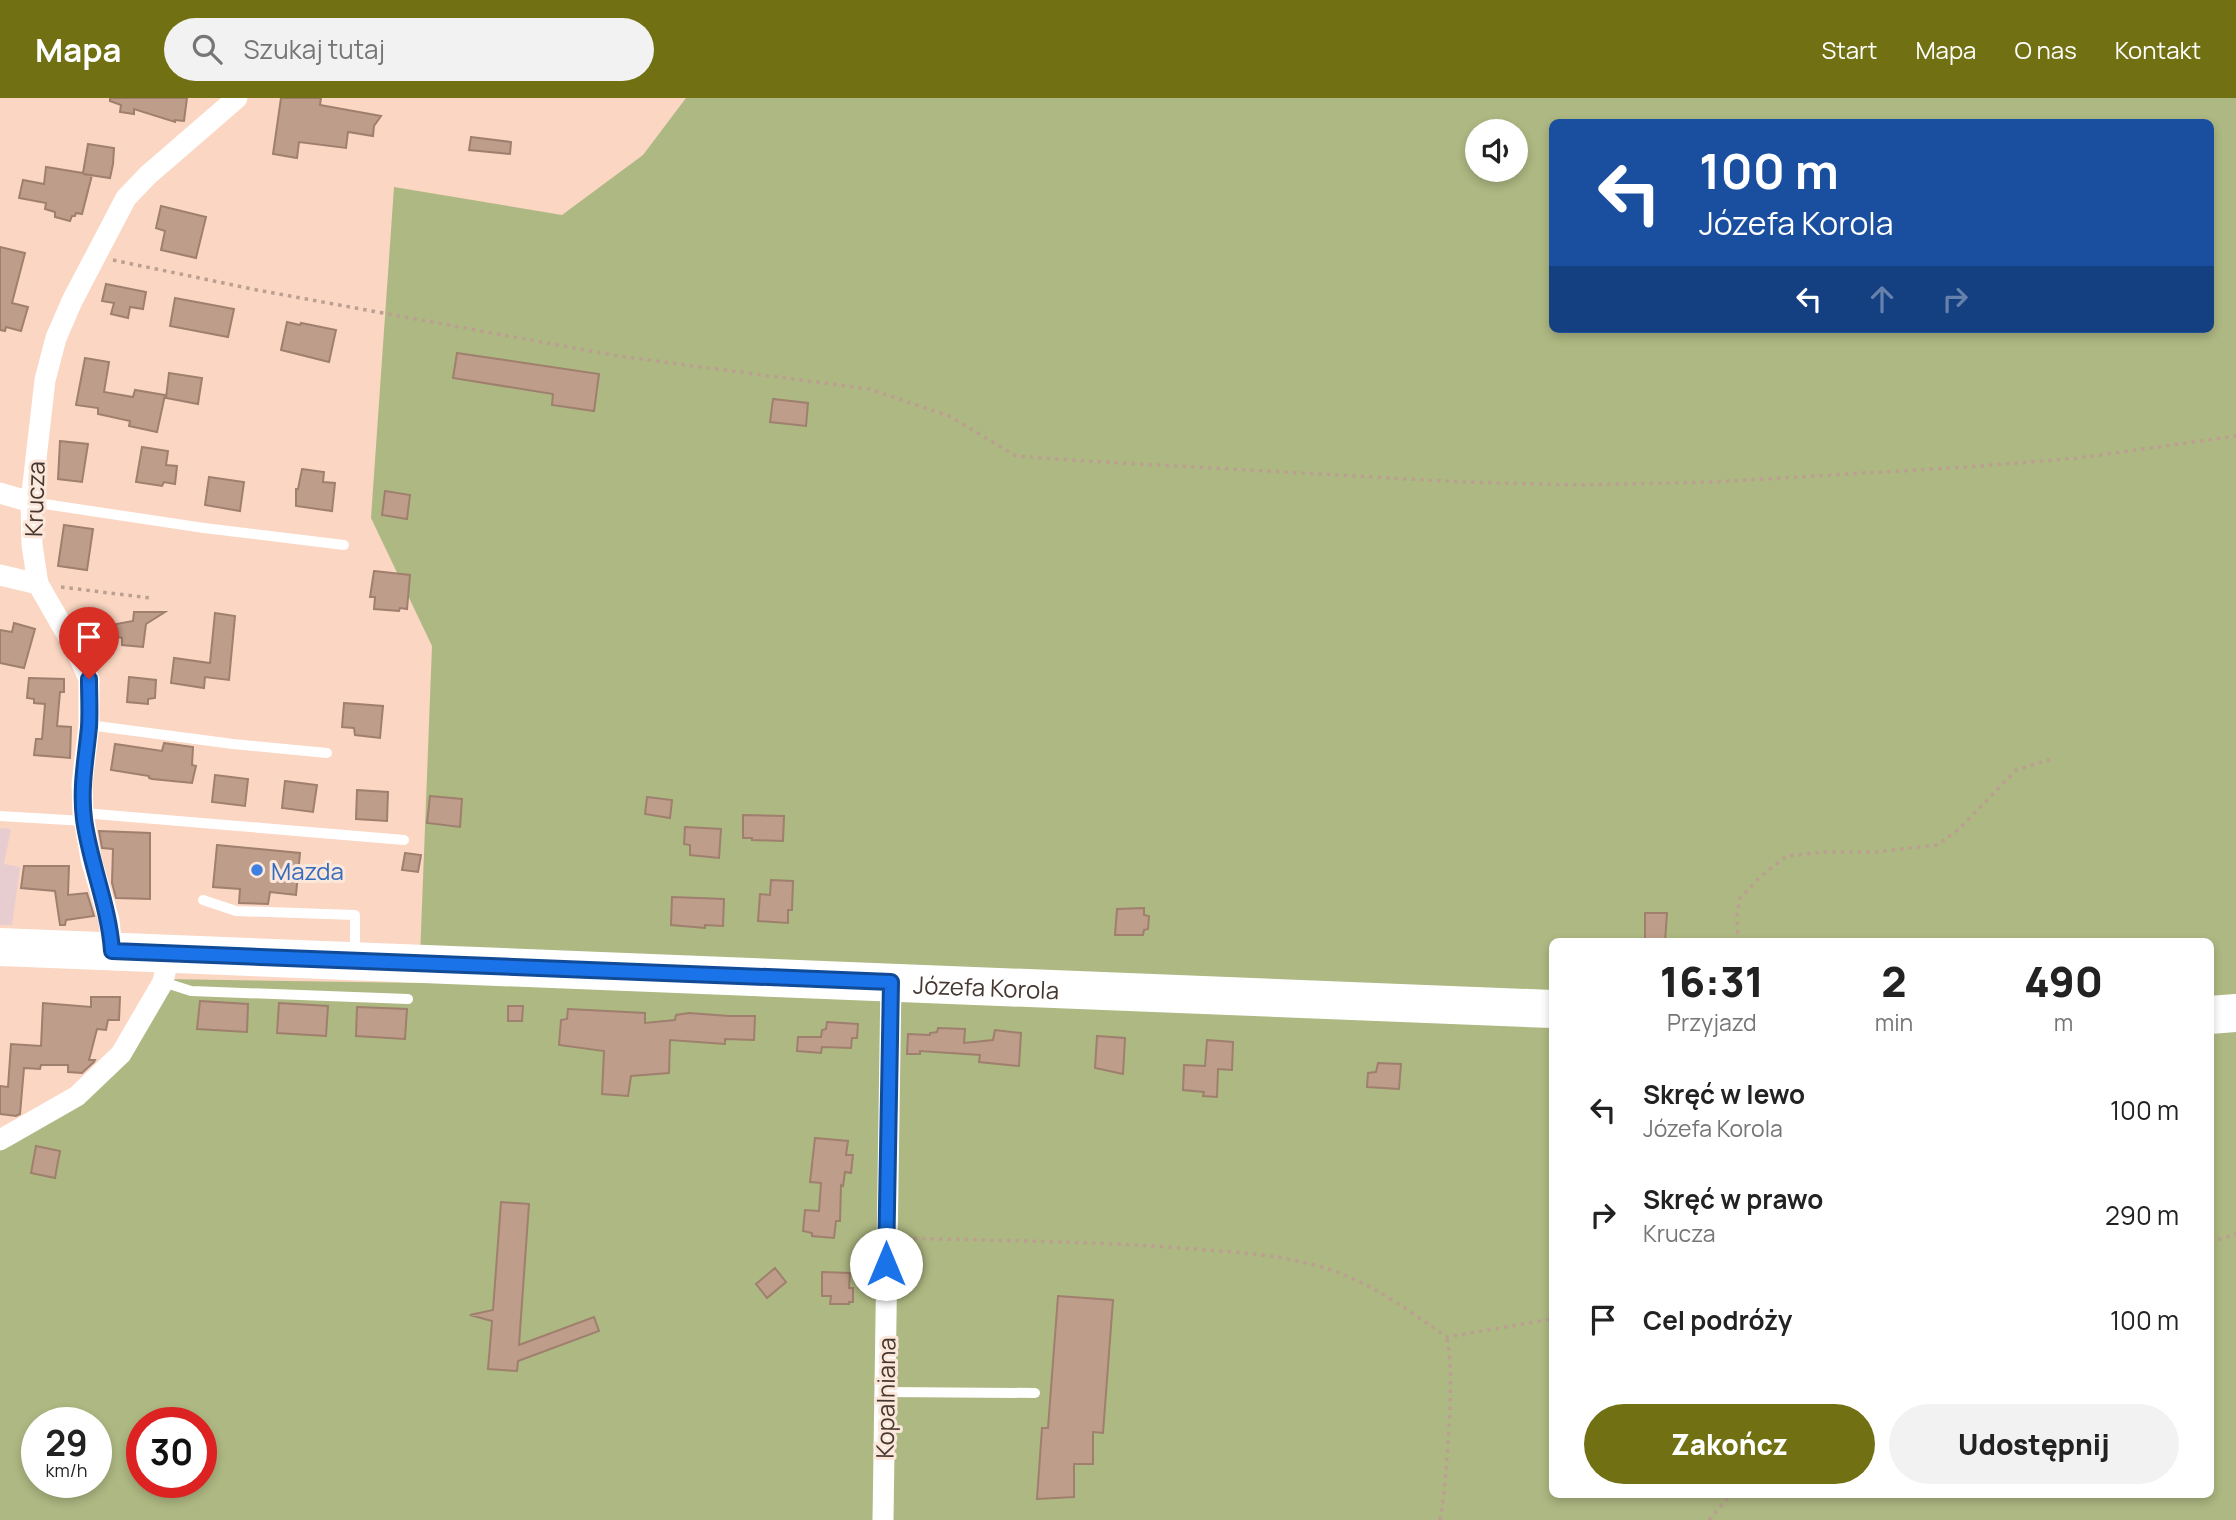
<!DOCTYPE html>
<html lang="pl">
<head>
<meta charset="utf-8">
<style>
  :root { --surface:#fff; --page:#f2f2f2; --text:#222; --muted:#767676; --accent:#717012 }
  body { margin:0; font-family:Manrope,sans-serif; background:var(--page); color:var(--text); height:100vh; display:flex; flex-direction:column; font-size:26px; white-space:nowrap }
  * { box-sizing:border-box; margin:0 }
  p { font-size:23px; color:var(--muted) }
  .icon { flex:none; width:38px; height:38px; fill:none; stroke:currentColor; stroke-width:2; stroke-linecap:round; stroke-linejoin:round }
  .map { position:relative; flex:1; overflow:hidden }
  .drawer { position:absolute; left:1549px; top:840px; width:665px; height:560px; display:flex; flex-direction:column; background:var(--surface); border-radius:10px; box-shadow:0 4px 10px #0003 }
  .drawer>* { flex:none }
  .top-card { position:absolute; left:1549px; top:21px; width:665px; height:214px; border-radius:10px; box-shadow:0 4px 10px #0003; background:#1a4fa0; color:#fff; overflow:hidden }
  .tools { position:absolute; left:1465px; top:21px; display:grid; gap:14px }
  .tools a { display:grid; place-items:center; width:63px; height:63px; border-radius:50%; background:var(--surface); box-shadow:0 4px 10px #0003; font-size:35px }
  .speed { position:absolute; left:21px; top:1309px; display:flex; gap:14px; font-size:35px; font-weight:700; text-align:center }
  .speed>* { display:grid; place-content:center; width:91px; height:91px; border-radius:50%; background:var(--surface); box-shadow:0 4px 10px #0003; line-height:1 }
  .speed small { font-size:18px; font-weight:400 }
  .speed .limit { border:10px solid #d22; background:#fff; color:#111 }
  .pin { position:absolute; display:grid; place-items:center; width:60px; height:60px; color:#fff; margin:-72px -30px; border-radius:50% 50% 50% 0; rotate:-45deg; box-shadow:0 0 7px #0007 }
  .pin .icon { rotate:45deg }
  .me { position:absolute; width:77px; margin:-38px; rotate:0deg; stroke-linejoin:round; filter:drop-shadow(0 0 5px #0008) }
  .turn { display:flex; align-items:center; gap:24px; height:147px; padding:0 35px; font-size:32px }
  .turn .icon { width:91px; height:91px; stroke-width:2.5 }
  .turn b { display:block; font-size:49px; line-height:60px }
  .lanes { display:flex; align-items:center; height:66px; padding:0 35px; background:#0003; justify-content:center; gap:35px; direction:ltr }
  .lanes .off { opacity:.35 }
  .eta { display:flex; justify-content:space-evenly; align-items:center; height:119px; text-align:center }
  .eta b { font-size:42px; font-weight:800; line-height:49px }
  .button { display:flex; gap:14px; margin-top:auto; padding:14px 35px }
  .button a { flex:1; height:80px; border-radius:42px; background:var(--accent); color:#fff; font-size:28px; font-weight:800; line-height:80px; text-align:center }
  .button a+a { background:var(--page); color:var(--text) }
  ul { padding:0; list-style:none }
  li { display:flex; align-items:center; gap:21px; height:105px; padding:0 35px }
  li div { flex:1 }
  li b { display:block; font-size:26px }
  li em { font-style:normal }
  header { display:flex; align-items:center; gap:42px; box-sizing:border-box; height:98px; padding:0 35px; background:var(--accent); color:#fff }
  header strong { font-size:33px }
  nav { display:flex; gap:38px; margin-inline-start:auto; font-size:24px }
  .search { width:490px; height:63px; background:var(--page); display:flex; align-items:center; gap:18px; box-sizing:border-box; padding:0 24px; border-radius:38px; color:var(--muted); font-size:26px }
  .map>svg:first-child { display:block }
  .education { fill:#e8cdd0 }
  .green { fill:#aeb882; fill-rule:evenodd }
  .building { fill:#be9d8a; stroke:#9f7f6d; stroke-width:2 }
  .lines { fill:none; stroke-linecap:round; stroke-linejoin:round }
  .path { stroke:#bb9f90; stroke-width:3.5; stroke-dasharray:3.5 5; stroke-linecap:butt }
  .lane { stroke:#fff; stroke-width:10 }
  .street { stroke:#fff; stroke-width:21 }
  .highway { stroke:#fff; stroke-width:38 }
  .route-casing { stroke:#114b97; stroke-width:18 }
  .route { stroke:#1a73e8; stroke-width:12 }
  .shop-dot { fill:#3f7fe0; stroke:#fce7db; stroke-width:2.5 }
  .labels { text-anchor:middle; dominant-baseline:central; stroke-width:6; stroke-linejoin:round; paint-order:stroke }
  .street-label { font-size:24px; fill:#463830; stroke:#fce7db }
  .shop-label { font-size:24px; fill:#366cbe; stroke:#fce7db; text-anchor:start }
</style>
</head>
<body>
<header>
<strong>Mapa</strong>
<div class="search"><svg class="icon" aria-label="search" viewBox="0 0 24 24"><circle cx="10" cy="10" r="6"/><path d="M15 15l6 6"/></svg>Szukaj tutaj</div>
<nav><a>Start</a><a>Mapa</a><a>O nas</a><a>Kontakt</a></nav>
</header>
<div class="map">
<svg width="2236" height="1422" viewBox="0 0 2236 1422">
  <rect width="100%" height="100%" fill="#fad6c3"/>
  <!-- education -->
  <path class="education" d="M 0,730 L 11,731 L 4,766 L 20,769 L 12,827 L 0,827 Z"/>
  <!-- green -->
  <path class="green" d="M 686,0 L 2236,0 L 2236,1422 L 0,1422 L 0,1041 L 118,957 L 162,881 L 419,885 L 432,548 L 371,420 L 394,89 L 562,117 L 643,57 ZM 1552,24 L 2210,24 L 2210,231 L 1552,231 ZM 1477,33 L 1516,33 L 1516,72 L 1477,72 ZM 1552,844 L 2210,844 L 2210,1396 L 1552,1396 ZM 37,1325 L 96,1325 L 96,1384 L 37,1384 ZM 142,1325 L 201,1325 L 201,1384 L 142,1384 Z"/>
  <!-- building -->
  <path class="building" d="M 110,0 L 187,0 L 184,23 L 175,22 L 175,24 L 134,11 L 134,16 L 120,14 L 121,7 L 110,3 Z
    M 281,0 L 321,0 L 320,7 L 381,18 L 374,28 L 373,38 L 348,34 L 346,50 L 299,44 L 297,60 L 273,56 Z
    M 471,39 L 511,44 L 510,56 L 469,52 Z
    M 88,46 L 114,50 L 113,66 L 110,80 L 83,76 L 92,77 L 82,116 L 76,115 L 75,118 L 72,118 L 70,123 L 55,119 L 55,114 L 45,111 L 46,105 L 19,100 L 23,82 L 44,86 L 46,69 L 83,75 Z
    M 161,108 L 206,119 L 196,160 L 161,152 L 165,133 L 156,130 Z
    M 0,149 L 25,155 L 12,205 L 28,209 L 21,233 L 6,229 L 5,233 L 0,232 Z
    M 106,186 L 146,194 L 143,211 L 130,209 L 128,220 L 111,216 L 114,205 L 102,203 Z
    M 175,200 L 234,211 L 228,239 L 170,228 Z
    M 287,224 L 300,227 L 301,225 L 336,232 L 329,264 L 281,252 Z
    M 457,255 L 599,276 L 594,313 L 552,307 L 553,296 L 453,280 Z
    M 85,260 L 109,264 L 104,294 L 133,299 L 135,292 L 165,297 L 157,334 L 129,328 L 130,323 L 98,316 L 98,310 L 76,307 Z
    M 169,275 L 202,280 L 198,306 L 166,300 Z
    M 773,301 L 808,305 L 806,328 L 770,324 Z
    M 60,343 L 88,346 L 82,384 L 58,381 Z
    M 142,349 L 168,353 L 166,367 L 177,368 L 175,386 L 164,384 L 162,388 L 136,384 Z
    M 302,371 L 324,374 L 323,384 L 335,385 L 332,413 L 296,408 L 296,391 L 298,391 Z
    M 209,379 L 244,384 L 240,413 L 205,407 Z
    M 385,393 L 410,397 L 407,421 L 382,417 Z
    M 64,427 L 93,431 L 87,472 L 58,468 Z
    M 374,473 L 410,477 L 407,511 L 400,510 L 399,513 L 374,511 L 375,499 L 370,499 Z
    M 134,514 L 165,514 L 146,526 L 143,549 L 122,547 L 122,540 L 115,538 L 116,526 L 133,523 Z
    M 215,515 L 235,518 L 229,582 L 205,579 L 204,590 L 171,585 L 174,560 L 210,565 Z
    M 14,525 L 35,531 L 24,570 L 0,565 L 0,532 L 12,534 Z
    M 129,579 L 156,582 L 155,600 L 148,601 L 148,606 L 127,604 Z
    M 29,580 L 64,581 L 64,594 L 60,594 L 57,628 L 71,629 L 70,660 L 34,657 L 36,641 L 42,641 L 45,606 L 34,605 L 34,601 L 27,600 Z
    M 344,605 L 383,608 L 380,640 L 355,637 L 354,630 L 342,629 Z
    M 164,645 L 193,649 L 192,667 L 196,668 L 192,685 L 152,681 L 149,680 L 149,678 L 111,672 L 115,646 L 162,653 Z
    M 215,677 L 248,681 L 245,708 L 212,704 Z
    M 285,683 L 317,687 L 313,714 L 282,710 Z
    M 357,692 L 388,694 L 387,723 L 356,721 Z
    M 430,698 L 462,701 L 460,729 L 427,725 Z
    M 647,699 L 672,702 L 670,720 L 645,716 Z
    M 743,717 L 784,718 L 783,743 L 752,742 L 752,740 L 743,740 Z
    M 685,729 L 721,731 L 719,760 L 690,757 L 690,747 L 684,746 Z
    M 99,733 L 150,735 L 150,801 L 116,800 L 112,785 L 113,751 L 102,750 Z
    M 217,747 L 300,755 L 296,797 L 270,794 L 268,806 L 239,805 L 240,791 L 213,789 Z
    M 405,755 L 421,757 L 418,774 L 402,772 Z
    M 24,768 L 69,768 L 68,797 L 87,795 L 94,818 L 66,822 L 65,827 L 60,827 L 55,793 L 21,790 Z
    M 771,782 L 793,783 L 792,812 L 788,812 L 788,825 L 758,823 L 760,796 L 770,797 Z
    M 672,799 L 724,801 L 723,828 L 705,827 L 705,830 L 671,827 Z
    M 1144,810 L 1144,817 L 1149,818 L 1148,831 L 1144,832 L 1143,837 L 1115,837 L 1117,811 Z
    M 1645,815 L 1667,815 L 1665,844 L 1645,844 Z
    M 91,899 L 120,899 L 119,922 L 108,922 L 106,932 L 97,931 L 89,962 L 95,962 L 94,964 L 82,975 L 68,974 L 68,967 L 41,967 L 40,971 L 24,970 L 20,1016 L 16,1018 L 0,1016 L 0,988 L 8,989 L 11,946 L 41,948 L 43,905 L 91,909 Z
    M 200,903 L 248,906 L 247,934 L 197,931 Z
    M 279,905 L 328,908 L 326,938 L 277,935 Z
    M 508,908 L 523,908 L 522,923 L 508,923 Z
    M 357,909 L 407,911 L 405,941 L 356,938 Z
    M 568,911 L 645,915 L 645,925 L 675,922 L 676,917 L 689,915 L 729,918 L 755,918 L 754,942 L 725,941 L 725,946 L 670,942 L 669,975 L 631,978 L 628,998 L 602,996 L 604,953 L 559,947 L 561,922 L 567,921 Z
    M 827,924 L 858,926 L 857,940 L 852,940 L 851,950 L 822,949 L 821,955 L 797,953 L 798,939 L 821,939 L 822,932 L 826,931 Z
    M 938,930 L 965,931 L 964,945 L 993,942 L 995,932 L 1021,935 L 1019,968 L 979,964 L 980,957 L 920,953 L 920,956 L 907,956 L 908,936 L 930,937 L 930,935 L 937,934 Z
    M 1097,938 L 1125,940 L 1123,976 L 1095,970 Z
    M 1207,942 L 1233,944 L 1232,972 L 1218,971 L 1217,999 L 1203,998 L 1204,994 L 1183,992 L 1184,967 L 1205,968 Z
    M 1378,965 L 1401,966 L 1399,991 L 1367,989 L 1368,975 L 1376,974 Z
    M 815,1040 L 848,1043 L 846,1057 L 853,1057 L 851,1075 L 845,1074 L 843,1088 L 841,1087 L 840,1123 L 836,1123 L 834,1140 L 812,1138 L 812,1135 L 803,1133 L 805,1112 L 819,1113 L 821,1085 L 810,1084 Z
    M 36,1048 L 60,1053 L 55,1080 L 31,1075 Z
    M 501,1104 L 529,1106 L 519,1247 L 594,1219 L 599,1233 L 518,1263 L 517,1273 L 488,1271 L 492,1223 L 470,1217 L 493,1212 Z
    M 775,1170 L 786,1184 L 767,1200 L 756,1186 Z
    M 822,1174 L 850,1175 L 849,1190 L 853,1190 L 853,1204 L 849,1204 L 849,1206 L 830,1206 L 831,1198 L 822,1198 Z
    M 1058,1198 L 1113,1202 L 1103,1335 L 1093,1334 L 1093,1366 L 1074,1366 L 1074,1399 L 1037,1401 L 1042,1330 L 1048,1330 Z"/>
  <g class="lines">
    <!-- path -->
    <path class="path" d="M 113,162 L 257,192 L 618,258 L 869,291 L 949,318 L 1016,358 L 1069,362 L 1462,384 L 1579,387 L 1714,384 L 1967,369 L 2079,360 L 2236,338
      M 61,489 L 150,500
      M 1738,844 L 1737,817 L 1740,800 L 1761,778 L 1787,758 L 1826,754 L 1875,754 L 1937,747 L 1959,731 L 2016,672 L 2052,661
      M 905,1140 C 1001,1143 1096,1143 1192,1151 C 1237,1154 1284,1157 1328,1171 C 1372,1185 1409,1213 1447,1239 L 1552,1221
      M 2210,1144 L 2236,1136
      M 1440,1422 C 1445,1396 1446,1371 1448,1345 C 1450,1309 1453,1275 1447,1240
      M 1709,1422 L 1731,1396"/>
    <!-- lane -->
    <path class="lane" d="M 31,404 L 204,430 L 344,447
      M 89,627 L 233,646 L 327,655
      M 83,715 L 404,742
      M 0,718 L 84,723
      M 203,802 L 236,813 L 355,817 L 355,855
      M 163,884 L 191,893 L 408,901
      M 886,1294 L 1035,1295"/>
    <!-- street -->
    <path class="street" d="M 0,395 L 31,404
      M 0,477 L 38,486
      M 112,853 L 109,822 L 91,761 L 83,715 L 82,686 L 89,627 L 89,581 L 76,552 L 38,486 L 32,447 L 31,404 L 45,282 L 56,240 L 72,203 L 126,100 L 148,77 L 237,0
      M 0,1042 L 77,998 L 121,956 L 163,884 L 169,855
      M 883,1422 L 891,883"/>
    <!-- highway -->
    <g class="highway">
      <path id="s1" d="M 0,849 L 1552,911"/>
      <path d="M 2210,917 L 2236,915"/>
    </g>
  </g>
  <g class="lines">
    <!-- route casing -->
    <g class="route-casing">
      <path id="route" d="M 89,581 C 89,597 90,613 89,629 C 86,660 80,690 84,721 C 90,766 109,808 112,853 L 891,884 L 886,1166"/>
    </g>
    <!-- route -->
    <use href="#route" class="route"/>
  </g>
  <!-- markers -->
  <circle class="shop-dot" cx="257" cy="772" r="7"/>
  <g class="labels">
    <!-- street labels -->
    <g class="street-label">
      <text transform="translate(34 401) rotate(-88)">Krucza</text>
      <text stroke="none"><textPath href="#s1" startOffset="987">Józefa Korola</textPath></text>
      <text transform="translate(885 1300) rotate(-89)">Kopalniana</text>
    </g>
    <!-- shop labels -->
    <g class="shop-label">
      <text x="271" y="772">Mazda</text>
    </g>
  </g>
</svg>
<div class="tools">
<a><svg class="icon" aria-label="sound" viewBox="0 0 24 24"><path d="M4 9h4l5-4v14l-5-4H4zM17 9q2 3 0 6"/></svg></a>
</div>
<div class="speed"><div>29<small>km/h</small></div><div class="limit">30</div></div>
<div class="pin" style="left:89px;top:581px;background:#d93025"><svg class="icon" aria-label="arrive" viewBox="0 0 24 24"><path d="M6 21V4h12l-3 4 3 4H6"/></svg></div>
<svg class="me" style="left:886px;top:1166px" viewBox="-20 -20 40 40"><circle r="19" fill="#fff"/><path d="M0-13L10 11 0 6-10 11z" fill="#1a73e8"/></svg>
<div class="top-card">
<div class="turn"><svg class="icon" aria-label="left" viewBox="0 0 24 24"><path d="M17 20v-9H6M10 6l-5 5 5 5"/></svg><div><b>100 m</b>Józefa Korola</div></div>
<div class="lanes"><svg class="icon" aria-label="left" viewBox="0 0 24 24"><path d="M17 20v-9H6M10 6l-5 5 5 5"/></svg><svg class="icon off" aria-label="ahead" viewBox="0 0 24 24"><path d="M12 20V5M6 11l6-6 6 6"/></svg><svg class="icon off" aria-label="right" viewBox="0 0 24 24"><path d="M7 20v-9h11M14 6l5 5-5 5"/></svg></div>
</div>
<section class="drawer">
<div class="eta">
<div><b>16:31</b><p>Przyjazd</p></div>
<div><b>2</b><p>min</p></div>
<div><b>490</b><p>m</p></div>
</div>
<ul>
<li><svg class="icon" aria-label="left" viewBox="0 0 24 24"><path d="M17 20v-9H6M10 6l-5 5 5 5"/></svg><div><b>Skręć w lewo</b><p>Józefa Korola</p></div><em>100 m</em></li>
<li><svg class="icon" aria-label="right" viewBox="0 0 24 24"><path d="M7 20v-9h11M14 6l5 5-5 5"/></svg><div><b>Skręć w prawo</b><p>Krucza</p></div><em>290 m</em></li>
<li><svg class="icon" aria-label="arrive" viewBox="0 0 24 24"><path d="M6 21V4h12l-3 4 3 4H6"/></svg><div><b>Cel podróży</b></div><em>100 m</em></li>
</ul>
<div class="button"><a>Zakończ</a><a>Udostępnij</a></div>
</section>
</div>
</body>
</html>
